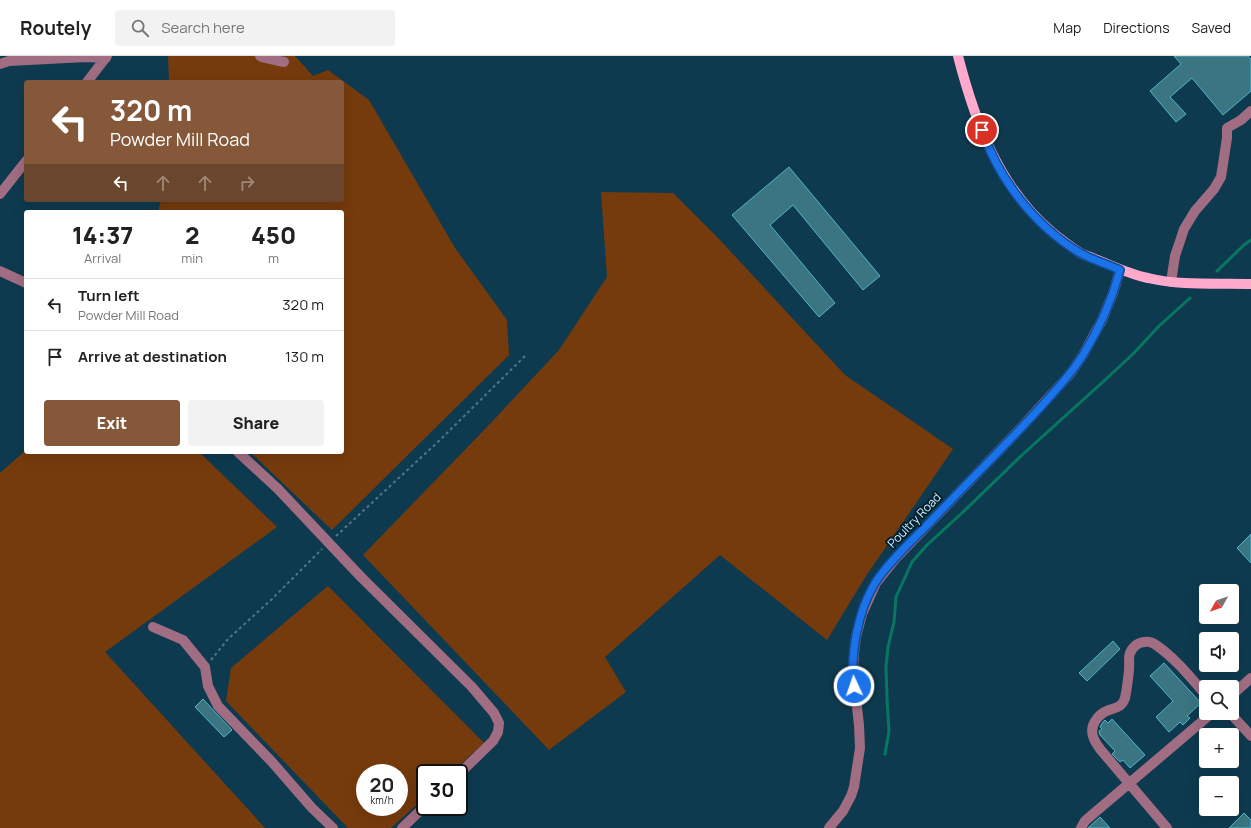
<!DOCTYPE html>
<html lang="en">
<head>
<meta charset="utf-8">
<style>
  :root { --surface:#fff; --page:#f2f2f2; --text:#222; --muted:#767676; --line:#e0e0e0; --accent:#85583a }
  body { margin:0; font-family:Manrope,sans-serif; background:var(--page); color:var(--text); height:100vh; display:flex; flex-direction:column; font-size:15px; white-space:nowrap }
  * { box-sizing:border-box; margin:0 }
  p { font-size:13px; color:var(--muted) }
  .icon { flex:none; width:22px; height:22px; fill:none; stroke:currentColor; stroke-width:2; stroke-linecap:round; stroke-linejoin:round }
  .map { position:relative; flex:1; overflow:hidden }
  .side { position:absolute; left:24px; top:154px; width:320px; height:244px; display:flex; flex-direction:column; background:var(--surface); border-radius:4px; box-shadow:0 4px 16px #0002 }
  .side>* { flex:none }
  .guide { position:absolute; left:24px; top:24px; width:320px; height:122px; border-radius:4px; box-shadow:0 4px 16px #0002; background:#85583a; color:#fff; overflow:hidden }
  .needle { width:26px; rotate:230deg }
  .tools { position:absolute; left:1199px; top:528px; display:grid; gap:8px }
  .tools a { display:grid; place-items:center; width:40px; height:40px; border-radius:4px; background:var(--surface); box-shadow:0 4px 16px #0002; font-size:20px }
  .speed { position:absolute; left:356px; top:708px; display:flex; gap:8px; font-size:20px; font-weight:700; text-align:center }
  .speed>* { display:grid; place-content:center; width:52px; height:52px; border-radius:50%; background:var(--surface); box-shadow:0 4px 16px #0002; line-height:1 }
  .speed small { font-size:10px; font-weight:400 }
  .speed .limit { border:2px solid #111; border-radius:6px; background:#fff; color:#111 }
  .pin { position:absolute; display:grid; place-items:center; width:34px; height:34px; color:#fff; margin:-17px; border:2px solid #fff; border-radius:50%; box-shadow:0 1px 4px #0007 }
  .me { position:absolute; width:44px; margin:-22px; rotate:357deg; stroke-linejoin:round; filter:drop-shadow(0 0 3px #0008) }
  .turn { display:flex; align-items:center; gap:14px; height:84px; padding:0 20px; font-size:18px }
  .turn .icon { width:52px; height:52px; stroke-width:2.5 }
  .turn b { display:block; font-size:28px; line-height:34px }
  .lanes { display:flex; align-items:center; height:38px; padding:0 20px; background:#0003; justify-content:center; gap:20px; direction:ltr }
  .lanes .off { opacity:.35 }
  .eta { display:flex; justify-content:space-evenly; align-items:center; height:68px; text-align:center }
  .eta b { font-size:24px; font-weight:800; line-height:28px }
  .button { display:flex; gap:8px; margin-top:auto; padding:8px 20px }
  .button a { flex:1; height:46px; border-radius:4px; background:var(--accent); color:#fff; font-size:16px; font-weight:800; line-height:46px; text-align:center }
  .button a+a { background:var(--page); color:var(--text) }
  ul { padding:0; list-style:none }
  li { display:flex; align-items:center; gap:12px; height:52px; padding:0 20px; border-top:1px solid var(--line) }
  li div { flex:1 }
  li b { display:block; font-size:15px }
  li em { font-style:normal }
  header { display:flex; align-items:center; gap:24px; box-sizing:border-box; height:56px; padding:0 20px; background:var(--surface); border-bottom:1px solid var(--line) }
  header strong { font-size:19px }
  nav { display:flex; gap:22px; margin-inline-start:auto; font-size:14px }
  .search { width:280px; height:36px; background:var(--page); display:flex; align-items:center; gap:10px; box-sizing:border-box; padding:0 14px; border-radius:4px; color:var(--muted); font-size:15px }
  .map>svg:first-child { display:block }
  .green { fill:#763b0c; fill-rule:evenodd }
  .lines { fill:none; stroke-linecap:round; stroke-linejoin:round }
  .stream { stroke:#087760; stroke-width:3 }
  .building { fill:#3a7581; stroke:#4eb6cb }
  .path { stroke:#517688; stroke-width:2; stroke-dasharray:3 3; stroke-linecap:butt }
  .minor { stroke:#a16d82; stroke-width:10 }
  .major { stroke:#ffaacd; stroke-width:10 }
  .route-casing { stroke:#114b97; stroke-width:10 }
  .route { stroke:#1a73e8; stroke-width:7 }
  .labels { text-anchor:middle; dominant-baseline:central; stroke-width:4; stroke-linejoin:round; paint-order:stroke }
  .street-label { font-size:12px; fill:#d6edfa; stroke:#002131 }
</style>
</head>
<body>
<header>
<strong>Routely</strong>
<div class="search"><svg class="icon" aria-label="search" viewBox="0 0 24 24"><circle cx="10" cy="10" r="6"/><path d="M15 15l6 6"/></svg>Search here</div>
<nav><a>Map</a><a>Directions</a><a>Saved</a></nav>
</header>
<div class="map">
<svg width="1251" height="772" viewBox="0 0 1251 772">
  <rect width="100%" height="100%" fill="#0e3a4f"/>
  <!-- green -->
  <path class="green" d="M 168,0 L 295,0 L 313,20 L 328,14 L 369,44 L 455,192 L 507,264 L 509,299 L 332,474 L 250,396 L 342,396 L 342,156 L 158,156 L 161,144 L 342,144 L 342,26 L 169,26 Z
    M 601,136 L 673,137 L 719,183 L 845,319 L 953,393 L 866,520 L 827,584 L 720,499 L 605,601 L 626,636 L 549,694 L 363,499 L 487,371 L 559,294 L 607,221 Z
    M 26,394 L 26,396 L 199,396 L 277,471 L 105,596 L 265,772 L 0,772 L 0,417 Z
    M 328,530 L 484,687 L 451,717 L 425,717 L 425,741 L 391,772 L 348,772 L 226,645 L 231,612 ZM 365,717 L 399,717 L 399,751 L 365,751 Z"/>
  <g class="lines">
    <!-- stream -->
    <path class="stream" d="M 1217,215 L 1244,189 L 1251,184
      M 885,698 L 889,675 L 887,643 L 886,611 L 888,591 L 894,566 L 896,541 L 912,506 L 927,489 L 962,457 L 1022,399 L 1105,324 L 1134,297 L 1159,270 L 1190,242"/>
  </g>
  <!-- building -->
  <path class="building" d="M 1174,0 L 1248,0 L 1251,3 L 1251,35 L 1223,59 L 1192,22 L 1170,41 L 1186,58 L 1176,66 L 1150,35 L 1181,8 Z
    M 789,111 L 880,220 L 863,234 L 793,149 L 770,169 L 835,247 L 819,261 L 732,159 Z
    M 1251,478 L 1251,507 L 1237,492 Z
    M 1113,585 L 1120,593 L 1087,625 L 1079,617 Z
    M 1164,607 L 1201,647 L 1187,660 L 1190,662 L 1183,669 L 1180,666 L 1169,676 L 1156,661 L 1173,645 L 1150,620 Z
    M 203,643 L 232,674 L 224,681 L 195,651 Z
    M 1112,663 L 1145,699 L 1130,712 L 1123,704 L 1120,706 L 1112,698 L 1115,695 L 1100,679 L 1099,675 L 1102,673 L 1100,671 L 1103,666 L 1105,664 L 1108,667 Z
    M 1244,757 L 1251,764 L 1251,772 L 1229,772 Z
    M 1100,761 L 1110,772 L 1088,772 L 1089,771 Z"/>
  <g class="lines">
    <!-- path -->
    <path class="path" d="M 336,480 L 441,383 L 526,299
      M 211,604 L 228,583 L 272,543 L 322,493"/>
    <!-- minor -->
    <path class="minor" d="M 260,0 L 262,1 L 284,6
      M 0,8 L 9,5 L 86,1 L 106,2
      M 87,26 L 107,0
      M 0,138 L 26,105
      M 0,215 L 26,227
      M 1171,226 L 1175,200 L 1184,173 L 1195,155 L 1214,133 L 1221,121 L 1227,82 L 1227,72 L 1241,64 L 1251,55
      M 238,396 L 278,433 L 361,521 L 472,631 L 494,657 L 499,667 L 498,676 L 493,685 L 459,718
      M 153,571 L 183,584 L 205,611 L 208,630 L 218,650 L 272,706 L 312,752 L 333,772
      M 1232,639 L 1251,622
      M 1230,657 L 1251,680
      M 402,772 L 425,750
      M 829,772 L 843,755 L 851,740 L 854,731 L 860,692 L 859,669 L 853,616 L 854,597 L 856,581 L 862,558 L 876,527 L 896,502 L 1017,376 L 1070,318 L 1083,299 L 1102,264 L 1113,237 L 1120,214
      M 1081,772 L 1085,765 L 1093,758 L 1212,657
      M 1167,772 L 1100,693 C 1098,690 1095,686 1094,683 C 1088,670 1098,658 1109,654 C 1117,651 1122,651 1125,642 C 1127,633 1128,623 1129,614 C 1130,603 1126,598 1136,589 C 1139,587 1142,586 1145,586 C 1148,585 1154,587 1156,589 C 1175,602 1191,622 1206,639"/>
    <!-- major -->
    <path class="major" d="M 958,0 C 975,66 999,132 1053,177 C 1062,184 1072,192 1082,198 C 1090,201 1097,204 1105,207 C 1119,213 1133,219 1148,222 C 1181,230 1217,227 1251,228"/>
  </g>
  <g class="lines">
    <!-- route casing -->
    <g class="route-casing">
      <path id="route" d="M 854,630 C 850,597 858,555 875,527 C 889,505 915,482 934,462 C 968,426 1003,392 1037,355 C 1053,337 1070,320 1083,299 C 1099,273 1112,244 1120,214 C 1107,208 1093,204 1080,197 C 1035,170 999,124 982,74"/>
    </g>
    <!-- route -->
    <use href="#route" class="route"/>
  </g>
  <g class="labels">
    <!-- street labels -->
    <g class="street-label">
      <text transform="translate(914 464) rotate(-46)">Poultry Road</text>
    </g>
  </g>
</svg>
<div class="tools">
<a><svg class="needle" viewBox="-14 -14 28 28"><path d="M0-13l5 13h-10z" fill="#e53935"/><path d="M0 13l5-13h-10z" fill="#767676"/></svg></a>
<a><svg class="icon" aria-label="sound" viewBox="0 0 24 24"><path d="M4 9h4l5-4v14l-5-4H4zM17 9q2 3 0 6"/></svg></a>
<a><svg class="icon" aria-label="search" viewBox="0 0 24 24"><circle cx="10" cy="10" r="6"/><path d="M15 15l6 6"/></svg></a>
<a>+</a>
<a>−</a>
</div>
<div class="speed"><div>20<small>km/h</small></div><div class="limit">30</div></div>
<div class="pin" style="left:982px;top:74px;background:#d93025"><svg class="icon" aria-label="arrive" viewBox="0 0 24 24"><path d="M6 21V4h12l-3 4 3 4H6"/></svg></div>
<svg class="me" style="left:854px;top:630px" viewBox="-20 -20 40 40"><circle r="17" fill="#1a73e8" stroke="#fff" stroke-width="3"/><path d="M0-11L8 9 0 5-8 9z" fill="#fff"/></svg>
<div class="guide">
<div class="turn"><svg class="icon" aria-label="left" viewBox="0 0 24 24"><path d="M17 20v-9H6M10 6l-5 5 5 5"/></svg><div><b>320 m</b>Powder Mill Road</div></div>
<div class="lanes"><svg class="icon" aria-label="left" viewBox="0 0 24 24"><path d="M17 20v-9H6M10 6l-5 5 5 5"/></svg><svg class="icon off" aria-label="ahead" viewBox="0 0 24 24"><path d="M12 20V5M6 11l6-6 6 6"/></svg><svg class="icon off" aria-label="ahead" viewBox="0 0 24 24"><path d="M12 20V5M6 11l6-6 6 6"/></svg><svg class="icon off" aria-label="right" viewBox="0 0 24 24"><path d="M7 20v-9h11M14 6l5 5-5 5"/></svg></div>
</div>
<section class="side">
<div class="eta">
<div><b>14:37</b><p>Arrival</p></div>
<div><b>2</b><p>min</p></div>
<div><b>450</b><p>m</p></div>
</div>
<ul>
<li><svg class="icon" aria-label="left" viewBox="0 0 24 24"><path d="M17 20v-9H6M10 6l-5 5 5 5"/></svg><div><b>Turn left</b><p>Powder Mill Road</p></div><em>320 m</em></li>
<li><svg class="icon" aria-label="arrive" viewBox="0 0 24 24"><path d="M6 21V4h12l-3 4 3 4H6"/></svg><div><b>Arrive at destination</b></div><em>130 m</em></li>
</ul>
<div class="button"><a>Exit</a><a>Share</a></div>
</section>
</div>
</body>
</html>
